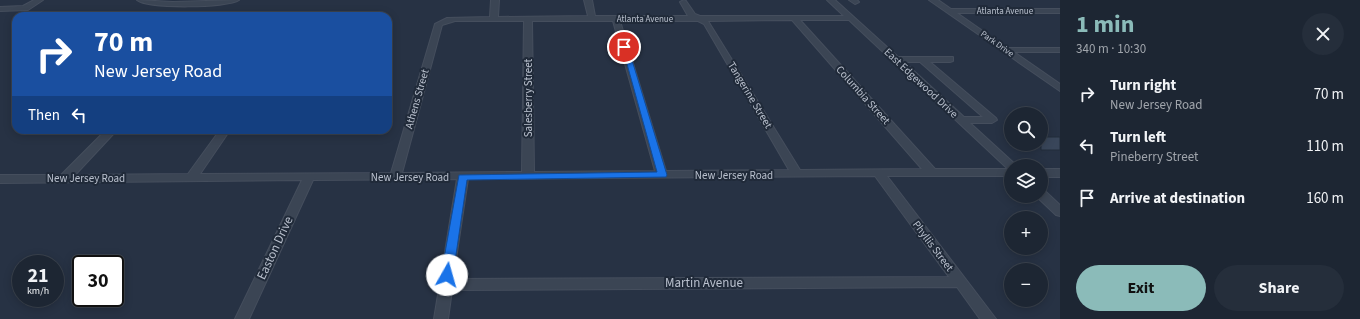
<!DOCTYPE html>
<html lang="en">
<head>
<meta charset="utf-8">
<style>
  :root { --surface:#1d2633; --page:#252e3b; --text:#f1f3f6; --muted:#a0a5ac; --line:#3b434e; --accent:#8bbbb9 }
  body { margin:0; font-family:"Source Sans 3",sans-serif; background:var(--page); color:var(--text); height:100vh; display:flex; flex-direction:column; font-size:15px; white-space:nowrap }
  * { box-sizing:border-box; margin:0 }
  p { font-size:13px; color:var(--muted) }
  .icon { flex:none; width:22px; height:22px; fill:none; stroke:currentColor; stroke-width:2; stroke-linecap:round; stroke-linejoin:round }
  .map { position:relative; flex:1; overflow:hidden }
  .panel { display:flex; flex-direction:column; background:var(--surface); width:300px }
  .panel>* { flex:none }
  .banner { position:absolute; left:12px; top:12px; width:380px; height:122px; border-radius:12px; box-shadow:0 2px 10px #0003,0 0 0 1px var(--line); background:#1a4fa0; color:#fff; overflow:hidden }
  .controls { position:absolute; left:1004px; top:107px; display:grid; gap:8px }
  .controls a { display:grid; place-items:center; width:44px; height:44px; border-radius:50%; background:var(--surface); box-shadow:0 2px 10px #0003,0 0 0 1px var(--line); font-size:20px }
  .speed { position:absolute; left:12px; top:255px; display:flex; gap:8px; font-size:20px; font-weight:700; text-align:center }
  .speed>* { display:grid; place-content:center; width:52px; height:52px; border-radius:50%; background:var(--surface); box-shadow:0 2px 10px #0003,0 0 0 1px var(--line); line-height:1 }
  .speed small { font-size:10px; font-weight:400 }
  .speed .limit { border:2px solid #111; border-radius:6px; background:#fff; color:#111 }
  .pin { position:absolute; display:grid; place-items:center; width:34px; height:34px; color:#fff; margin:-17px; border:2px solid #fff; border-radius:50%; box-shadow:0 1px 4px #0007 }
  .me { position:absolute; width:44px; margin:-22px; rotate:7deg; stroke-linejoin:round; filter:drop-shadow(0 0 3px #0008) }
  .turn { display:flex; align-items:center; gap:14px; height:84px; padding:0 16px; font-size:18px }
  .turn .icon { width:52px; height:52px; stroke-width:2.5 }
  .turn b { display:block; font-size:28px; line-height:34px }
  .then { display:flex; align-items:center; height:38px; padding:0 16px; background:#0003; gap:8px; font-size:15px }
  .round { display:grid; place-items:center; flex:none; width:42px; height:42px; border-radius:21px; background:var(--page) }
  .headline { display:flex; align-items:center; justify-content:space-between; height:68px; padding:0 16px }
  h1 { font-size:24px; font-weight:700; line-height:30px; color:var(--accent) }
  .button { display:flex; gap:8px; margin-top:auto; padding:8px 16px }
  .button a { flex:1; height:46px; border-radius:24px; background:var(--accent); color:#111; font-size:16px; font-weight:700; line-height:46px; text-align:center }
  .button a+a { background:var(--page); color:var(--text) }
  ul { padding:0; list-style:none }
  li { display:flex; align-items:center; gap:12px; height:52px; padding:0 16px }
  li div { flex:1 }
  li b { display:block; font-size:15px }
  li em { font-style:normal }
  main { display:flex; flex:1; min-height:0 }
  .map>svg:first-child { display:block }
  .building { fill:#39465a; stroke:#222c3b }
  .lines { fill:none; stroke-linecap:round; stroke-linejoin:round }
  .minor-casing { stroke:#454e5d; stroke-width:2 }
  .minor { fill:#3b4554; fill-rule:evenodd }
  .route { fill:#1a73e8; stroke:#114b97 }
  .labels { text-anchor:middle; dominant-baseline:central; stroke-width:4; stroke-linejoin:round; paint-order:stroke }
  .far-street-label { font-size:9px; fill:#b9c0cd; stroke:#202a39 }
  .street-label { font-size:11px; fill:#b9c0cd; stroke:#202a39 }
  .near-street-label { font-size:13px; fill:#b9c0cd; stroke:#202a39 }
</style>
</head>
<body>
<main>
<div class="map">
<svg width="1060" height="319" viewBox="0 0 1060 319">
  <rect width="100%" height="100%" fill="#273244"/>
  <!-- building -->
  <path class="building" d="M 1041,137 L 1060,137 L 1060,150 L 1041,150 Z"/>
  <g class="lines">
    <!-- minor casing -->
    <g class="minor-casing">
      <path id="minor" d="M 34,0 L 43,0 L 28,10 L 0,11 L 0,7 L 23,6 Z
        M 137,0 L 173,2 L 239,0 C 228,8 148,9 137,0 Z
        M 491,0 L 499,0 L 498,17 L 588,16 L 584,0 L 592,0 L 595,16 L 688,16 L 680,2 L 684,0 L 686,1 L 695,14 L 700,16 L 844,16 L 827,0 L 835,0 L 898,57 L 953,57 L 953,61 L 950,62 L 930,62 L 996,118 L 997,120 L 992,123 L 970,123 L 1017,166 L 1011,166 L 1011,176 L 887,176 L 996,319 L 980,319 L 957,287 L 452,290 L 448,319 L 434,319 L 457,179 L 313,180 L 249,319 L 235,319 L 302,180 L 0,183 L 0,175 L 61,175 L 106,130 L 117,130 L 75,175 L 188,174 L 220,130 L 230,130 L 200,174 L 391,173 L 435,24 L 447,18 L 490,17 ZM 792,20 L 922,169 L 800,170 L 708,21 ZM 800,20 L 849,20 L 1008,169 L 935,169 ZM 455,21 L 524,21 L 522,172 L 402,173 L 442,25 ZM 532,21 L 613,21 L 655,171 L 534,172 ZM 620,21 L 698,21 L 704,24 L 789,170 L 666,171 ZM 904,62 L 920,62 L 983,117 L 964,117 ZM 875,176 L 949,277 L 453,279 L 468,179 Z
        M 849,0 L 857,0 L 859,2 L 855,4 Z
        M 929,0 L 938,0 L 951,9 L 1060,9 L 1060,13 L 957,13 L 1007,48 L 1060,48 L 1060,52 L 1014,52 L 1060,84 L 1060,91 Z
        M 1041,169 L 1060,169 L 1060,177 L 1041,177 Z
        M 1041,190 L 1045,191 L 1060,205 L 1060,216 L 1056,215 L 1037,197 L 1041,196 Z"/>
    </g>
    <!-- minor -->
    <use href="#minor" class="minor"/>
  </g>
  <!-- route -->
  <path class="route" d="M 622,46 L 628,47 L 667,175 L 666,177 L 467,180 L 453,275 L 451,278 L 443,278 L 441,275 L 459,175 L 657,172 Z"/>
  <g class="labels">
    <!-- far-street labels -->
    <g class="far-street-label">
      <text x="1005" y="11">Atlanta Avenue</text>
      <text x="645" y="19">Atlanta Avenue</text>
      <text transform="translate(997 44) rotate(35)">Park Drive</text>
    </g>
    <!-- street labels -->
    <g class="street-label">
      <text transform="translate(921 83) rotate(43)">East Edgewood Drive</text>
      <text transform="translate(750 95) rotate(59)">Tangerine Street</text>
      <text transform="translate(863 95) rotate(48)">Columbia Street</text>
      <text transform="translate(528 98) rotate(-90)">Salesberry Street</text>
      <text transform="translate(417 99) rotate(-74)">Athens Street</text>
      <text x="734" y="175">New Jersey Road</text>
      <text x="410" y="177">New Jersey Road</text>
      <text x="86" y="178">New Jersey Road</text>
      <text transform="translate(933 246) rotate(53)">Phyllis Street</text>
    </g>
    <!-- near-street labels -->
    <g class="near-street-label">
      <text transform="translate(275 248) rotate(-65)">Easton Drive</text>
      <text x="704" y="283">Martin Avenue</text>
    </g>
  </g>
</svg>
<div class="controls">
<a><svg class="icon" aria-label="search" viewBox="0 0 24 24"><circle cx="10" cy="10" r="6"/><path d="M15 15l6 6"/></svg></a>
<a><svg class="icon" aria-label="layers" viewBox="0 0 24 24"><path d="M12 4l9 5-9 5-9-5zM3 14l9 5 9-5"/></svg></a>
<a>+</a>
<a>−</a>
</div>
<div class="speed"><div>21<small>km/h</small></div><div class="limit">30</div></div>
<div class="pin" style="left:624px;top:47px;background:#d93025"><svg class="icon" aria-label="arrive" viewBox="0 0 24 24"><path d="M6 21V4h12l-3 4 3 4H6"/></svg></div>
<svg class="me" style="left:447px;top:275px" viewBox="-20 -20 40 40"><circle r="19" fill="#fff"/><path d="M0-13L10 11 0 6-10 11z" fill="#1a73e8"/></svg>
<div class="banner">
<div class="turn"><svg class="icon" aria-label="right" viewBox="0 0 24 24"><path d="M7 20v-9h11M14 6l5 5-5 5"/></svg><div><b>70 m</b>New Jersey Road</div></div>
<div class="then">Then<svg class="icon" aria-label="left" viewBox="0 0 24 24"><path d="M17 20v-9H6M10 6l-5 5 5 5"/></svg></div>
</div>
</div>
<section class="panel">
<div class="headline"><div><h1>1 min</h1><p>340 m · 10:30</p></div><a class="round"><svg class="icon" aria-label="close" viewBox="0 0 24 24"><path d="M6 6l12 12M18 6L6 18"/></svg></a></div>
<ul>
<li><svg class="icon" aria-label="right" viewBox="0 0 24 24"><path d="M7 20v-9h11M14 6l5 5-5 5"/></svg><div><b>Turn right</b><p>New Jersey Road</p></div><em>70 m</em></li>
<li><svg class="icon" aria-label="left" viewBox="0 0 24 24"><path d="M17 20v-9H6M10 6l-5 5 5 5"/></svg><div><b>Turn left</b><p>Pineberry Street</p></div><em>110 m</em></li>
<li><svg class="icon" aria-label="arrive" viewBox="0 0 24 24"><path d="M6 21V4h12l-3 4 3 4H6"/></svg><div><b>Arrive at destination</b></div><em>160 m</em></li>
</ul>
<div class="button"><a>Exit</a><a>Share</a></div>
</section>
</main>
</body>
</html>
